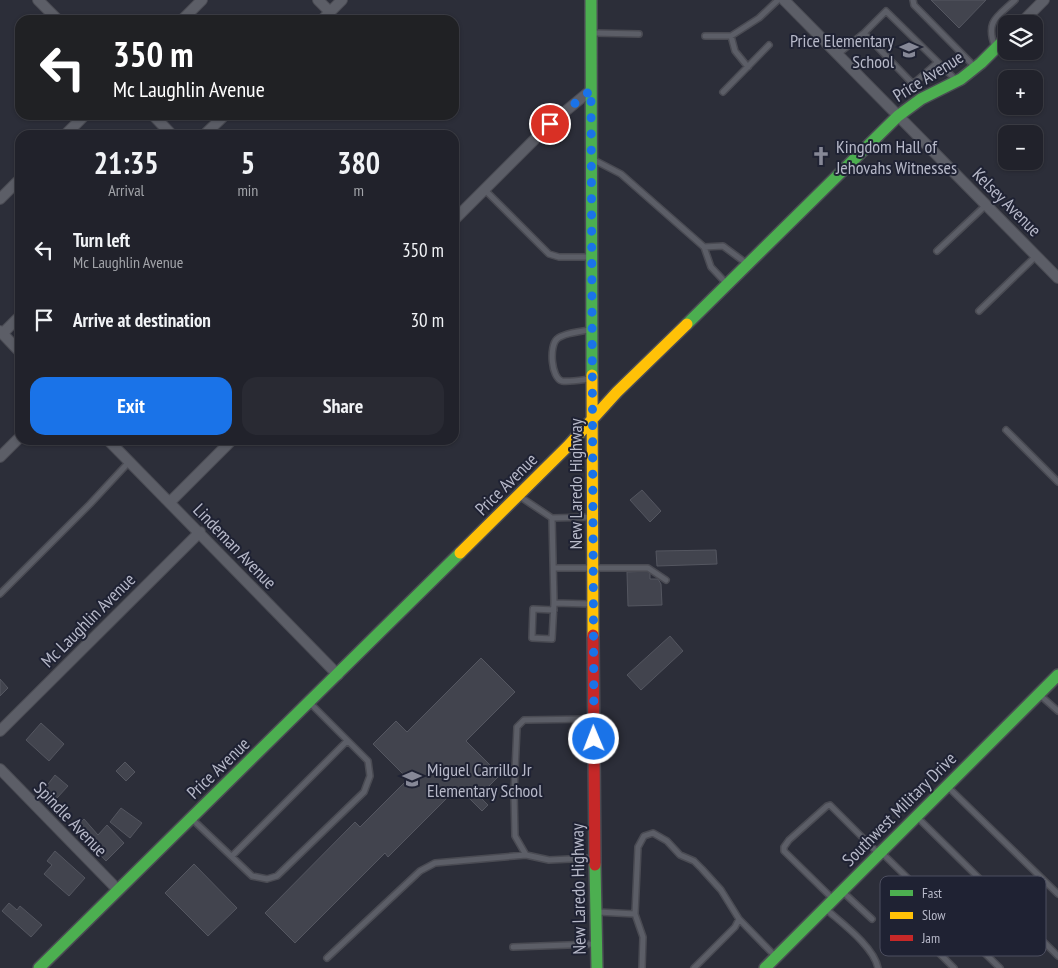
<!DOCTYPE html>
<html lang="en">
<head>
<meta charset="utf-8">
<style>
  :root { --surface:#21222b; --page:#292a33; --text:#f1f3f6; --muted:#a2a4a9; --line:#3e3f47; --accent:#1a73e8 }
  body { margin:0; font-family:"PT Sans Narrow",sans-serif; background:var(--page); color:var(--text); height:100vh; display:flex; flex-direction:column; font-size:19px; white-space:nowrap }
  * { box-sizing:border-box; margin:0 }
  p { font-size:16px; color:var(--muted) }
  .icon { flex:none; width:28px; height:28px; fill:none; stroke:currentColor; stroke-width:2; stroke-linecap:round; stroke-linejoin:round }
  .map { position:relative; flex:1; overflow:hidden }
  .details { position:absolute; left:15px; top:130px; width:444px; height:315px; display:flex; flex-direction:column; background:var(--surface); border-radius:15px; box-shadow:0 1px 4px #0004,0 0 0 1px var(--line) }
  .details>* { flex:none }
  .top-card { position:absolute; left:15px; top:15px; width:444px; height:105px; border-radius:15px; box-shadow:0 1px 4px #0004,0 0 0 1px var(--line); background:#202124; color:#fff; overflow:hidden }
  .buttons { position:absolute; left:998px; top:15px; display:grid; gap:10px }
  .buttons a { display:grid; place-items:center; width:45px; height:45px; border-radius:10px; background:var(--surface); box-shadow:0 1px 4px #0004,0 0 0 1px var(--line); font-size:25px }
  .pin { position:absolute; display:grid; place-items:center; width:42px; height:42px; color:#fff; margin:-21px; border:2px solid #fff; border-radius:50%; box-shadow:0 1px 5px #0007 }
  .me { position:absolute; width:55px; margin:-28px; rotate:359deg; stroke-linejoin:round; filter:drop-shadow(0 0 4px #0008) }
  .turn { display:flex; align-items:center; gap:18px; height:105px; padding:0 15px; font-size:22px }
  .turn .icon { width:65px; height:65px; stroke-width:2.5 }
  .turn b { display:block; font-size:35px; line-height:42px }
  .eta { display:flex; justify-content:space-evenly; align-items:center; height:85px; text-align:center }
  .eta b { font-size:30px; font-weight:700; line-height:35px }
  .action { display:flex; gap:10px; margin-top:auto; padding:10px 15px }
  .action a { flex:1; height:58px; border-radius:15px; background:var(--accent); color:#fff; font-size:20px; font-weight:700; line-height:58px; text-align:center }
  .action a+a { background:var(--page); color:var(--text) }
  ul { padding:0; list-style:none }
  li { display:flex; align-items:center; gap:15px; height:70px; padding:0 15px }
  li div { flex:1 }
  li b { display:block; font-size:19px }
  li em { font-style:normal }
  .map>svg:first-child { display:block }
  .building { fill:#42444e; stroke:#545660 }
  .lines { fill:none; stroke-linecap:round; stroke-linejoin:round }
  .lane-casing { stroke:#4a4b53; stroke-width:8 }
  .street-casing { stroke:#4a4b53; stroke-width:12 }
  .fast-casing { stroke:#4a4b53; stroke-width:14 }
  .slow-casing { stroke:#4a4b53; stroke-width:14 }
  .jam-casing { stroke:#4a4b53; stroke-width:14 }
  .lane { stroke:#5c5e67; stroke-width:5 }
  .street { stroke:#5c5e67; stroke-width:10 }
  .fast { stroke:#4caf50; stroke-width:11 }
  .slow { stroke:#ffc107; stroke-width:11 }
  .jam { stroke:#c62828; stroke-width:11 }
  .route { stroke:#1a73e8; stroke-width:9; stroke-dasharray:0 16.2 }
  .labels { text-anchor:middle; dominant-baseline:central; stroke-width:4; stroke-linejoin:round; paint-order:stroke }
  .poi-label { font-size:18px; fill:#b7b9c9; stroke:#1f2233; text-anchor:start }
  .street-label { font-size:18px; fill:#b7b9c9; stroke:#1f2233 }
  .key { fill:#1f2233; stroke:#4d4f60; stroke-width:1 }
  .key-label { font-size:14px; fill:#b7b9c9 }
</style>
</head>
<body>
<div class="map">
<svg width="1058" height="968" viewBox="0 0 1058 968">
  <rect width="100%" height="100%" fill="#2c2e39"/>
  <!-- building -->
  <path class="building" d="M 931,0 L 986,0 L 959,28 Z
    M 642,490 L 661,511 L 650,522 L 630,500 Z
    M 716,550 L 717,564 L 657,566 L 656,551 Z
    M 650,571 L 650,579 L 658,579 L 661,584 L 662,605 L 628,606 L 627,572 Z
    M 670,636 L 683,651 L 641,690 L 627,675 Z
    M 481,658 L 515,692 L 466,741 L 500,775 L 479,796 L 488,805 L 482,811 L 458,787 L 388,857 L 385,853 L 295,943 L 265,913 L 355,822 L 360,827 L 408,779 L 373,744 L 396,721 L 407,732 Z
    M 0,679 L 8,688 L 0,696 Z
    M 41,723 L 64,744 L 49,761 L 26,740 Z
    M 125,762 L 135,772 L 126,781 L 116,771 Z
    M 55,775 L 68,786 L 57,798 L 45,788 Z
    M 121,808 L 142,823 L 130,838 L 110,822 Z
    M 84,819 L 98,835 L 107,825 L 124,843 L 106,861 L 75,828 Z
    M 55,851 L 85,878 L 69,896 L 44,874 L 52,865 L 47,861 Z
    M 194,864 L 237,908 L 208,936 L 165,893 Z
    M 9,903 L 17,910 L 20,906 L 42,925 L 31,937 L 2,911 Z"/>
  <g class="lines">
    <!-- lane casing -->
    <g class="lane-casing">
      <path id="lane" d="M 913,0 L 914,5 L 975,67
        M 594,33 L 639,34
        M 705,36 L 731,36 L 759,18 L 778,0
        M 731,36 L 735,51 L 748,67
        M 995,47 C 985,21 997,17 1015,0
        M 838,54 L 864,33
        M 937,63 L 913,84 L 864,33 L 886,11 L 955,79
        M 723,92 L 769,45
        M 594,160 L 621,174 L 704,247 L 711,267 L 726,283
        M 485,190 L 549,254 L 559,257 L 590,257
        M 704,247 L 723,246 L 746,263
        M 937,251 L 986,205
        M 979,311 L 1036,256
        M 589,379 C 581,380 570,382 562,381 C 551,378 549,346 557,339 C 562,334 582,331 590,330
        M 1006,430 L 1058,482
        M 519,496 L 552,518 L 554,603 L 552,639 L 532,638 L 533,609 L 554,610
        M 552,518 L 592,517
        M 554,568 L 648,568 L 666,580
        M 0,594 L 90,504 L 129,462
        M 554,603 L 591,604
        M 1041,696 L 1058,711
        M 590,719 L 524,720 L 517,727 L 514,793 L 515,836 L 526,855 L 549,860 L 592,858
        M 949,788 L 1058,894
        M 917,817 L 1058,956
        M 192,819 L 252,876 L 267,879 L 277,876 L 364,792 L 370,776 L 368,761 L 310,703
        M 883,854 L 1000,968
        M 232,856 L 347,741
        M 844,893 L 872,919
        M 833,899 L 784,851 L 784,847 L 789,840 L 827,806 L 830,805 L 877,852
        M 827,910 C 843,924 874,947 878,968
        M 598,912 L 635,914
        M 739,919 L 775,956
        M 885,932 L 915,941 L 929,943 L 954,968
        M 513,947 L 595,944
        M 327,958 L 420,871 L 435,863 L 526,855
        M 642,968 L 643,937 L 635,914 L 638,847 L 644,836 L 653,833 L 667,841 L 680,855 L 694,861 L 702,869 L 721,890 L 739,919 L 735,927 L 694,968"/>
    </g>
    <!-- street casing -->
    <g class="street-casing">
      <path id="street" d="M 38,0 L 58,20
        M 318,0 L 330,12
        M 784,0 L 1058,278
        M 182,20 L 202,0
        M 322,20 L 342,0
        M 1020,24 L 1044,0
        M 153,115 L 172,135
        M 65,135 L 85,115
        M 204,135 L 225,115
        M 0,199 L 20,179
        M 454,220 L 550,124 L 591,90
        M 0,331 L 20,352
        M 2,334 L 20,316
        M 108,440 L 338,675
        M 0,457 L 20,437
        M 170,502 L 232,440
        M 0,731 L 200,532
        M 0,769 L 118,890"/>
    </g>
    <!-- fast casing -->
    <g class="fast-casing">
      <path id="fast" d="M 591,0 L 592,375
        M 687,324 L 898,116 L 921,99 L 961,79 L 981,63 L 1006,38
        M 595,865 L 597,968
        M 39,968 L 460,553
        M 765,968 L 1058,675"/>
    </g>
    <!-- slow casing -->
    <g class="slow-casing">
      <path id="slow" d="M 592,375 L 593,635
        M 460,553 L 568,446 L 617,392 L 687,324"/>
    </g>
    <!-- jam casing -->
    <g class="jam-casing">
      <path id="jam" d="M 593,635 L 595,865"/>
    </g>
    <!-- lane -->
    <use href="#lane" class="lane"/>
    <!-- street -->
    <use href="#street" class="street"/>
    <!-- fast -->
    <use href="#fast" class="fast"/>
    <!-- slow -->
    <use href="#slow" class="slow"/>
    <!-- jam -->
    <use href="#jam" class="jam"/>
  </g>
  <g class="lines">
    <!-- route -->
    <path class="route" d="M 550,124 L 591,90 L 594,739"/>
  </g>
  <!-- icons -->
  <defs>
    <g id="school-bare" transform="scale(1.5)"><path d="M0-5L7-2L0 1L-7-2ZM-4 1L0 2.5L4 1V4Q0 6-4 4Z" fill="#868897" stroke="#1f2233" stroke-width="2.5" paint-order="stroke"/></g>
    <g id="church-bare" transform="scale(1.5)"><path d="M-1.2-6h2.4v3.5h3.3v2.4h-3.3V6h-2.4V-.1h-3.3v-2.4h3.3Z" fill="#868897" stroke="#1f2233" stroke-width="2.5" paint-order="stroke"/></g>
  </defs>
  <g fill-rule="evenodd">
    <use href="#school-bare" x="909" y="50"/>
    <use href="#church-bare" x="821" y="156"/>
    <use href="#school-bare" x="412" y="779"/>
  </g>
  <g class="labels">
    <!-- poi labels -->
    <g class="poi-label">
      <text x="894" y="40" text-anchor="end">Price Elementary<tspan x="894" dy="21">School</tspan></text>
      <text x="836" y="146">Kingdom Hall of<tspan x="836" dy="21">Jehovahs Witnesses</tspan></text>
      <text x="427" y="769">Miguel Carrillo Jr<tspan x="427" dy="21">Elementary School</tspan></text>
    </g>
    <!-- street labels -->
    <g class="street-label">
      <text transform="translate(928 76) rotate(-32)">Price Avenue</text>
      <text transform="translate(1007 202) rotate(45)">Kelsey Avenue</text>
      <text transform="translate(506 484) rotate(-45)">Price Avenue</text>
      <text transform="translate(575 484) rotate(-90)">New Laredo Highway</text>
      <text transform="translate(235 546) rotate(46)">Lindeman Avenue</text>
      <text transform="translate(88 620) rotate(-45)">Mc Laughlin Avenue</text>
      <text transform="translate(218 768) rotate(-44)">Price Avenue</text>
      <text transform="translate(899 809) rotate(-45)">Southwest Military Drive</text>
      <text transform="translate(71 819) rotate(46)">Spindle Avenue</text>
      <text transform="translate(578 889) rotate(-91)">New Laredo Highway</text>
    </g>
  </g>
  <!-- legend -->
  <rect x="880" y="876" width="166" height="80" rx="8" class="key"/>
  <rect x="890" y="890" width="23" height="6" fill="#4caf50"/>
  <rect x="890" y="912" width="23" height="7" fill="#ffc107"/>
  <rect x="890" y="935" width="23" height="6" fill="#c62828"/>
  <g class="key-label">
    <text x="922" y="898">Fast</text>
    <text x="922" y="920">Slow</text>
    <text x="922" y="943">Jam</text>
  </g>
</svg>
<div class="buttons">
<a><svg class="icon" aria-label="layers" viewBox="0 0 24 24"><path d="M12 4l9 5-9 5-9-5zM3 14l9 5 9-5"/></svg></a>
<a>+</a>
<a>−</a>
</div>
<div class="pin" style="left:550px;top:124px;background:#d93025"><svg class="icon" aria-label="arrive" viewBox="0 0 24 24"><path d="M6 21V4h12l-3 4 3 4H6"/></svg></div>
<svg class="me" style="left:594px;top:739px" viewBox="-20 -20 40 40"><circle r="17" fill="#1a73e8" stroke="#fff" stroke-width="3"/><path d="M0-11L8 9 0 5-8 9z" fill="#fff"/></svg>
<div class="top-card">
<div class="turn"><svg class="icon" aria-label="left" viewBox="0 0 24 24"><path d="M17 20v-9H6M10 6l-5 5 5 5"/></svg><div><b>350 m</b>Mc Laughlin Avenue</div></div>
</div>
<section class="details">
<div class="eta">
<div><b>21:35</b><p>Arrival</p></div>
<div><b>5</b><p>min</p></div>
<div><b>380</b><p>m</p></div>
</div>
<ul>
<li><svg class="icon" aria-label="left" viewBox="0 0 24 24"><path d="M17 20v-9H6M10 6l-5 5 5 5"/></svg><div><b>Turn left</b><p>Mc Laughlin Avenue</p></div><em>350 m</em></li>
<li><svg class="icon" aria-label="arrive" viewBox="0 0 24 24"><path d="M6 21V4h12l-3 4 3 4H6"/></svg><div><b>Arrive at destination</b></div><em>30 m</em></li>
</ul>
<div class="action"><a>Exit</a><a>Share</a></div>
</section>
</div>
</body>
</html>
